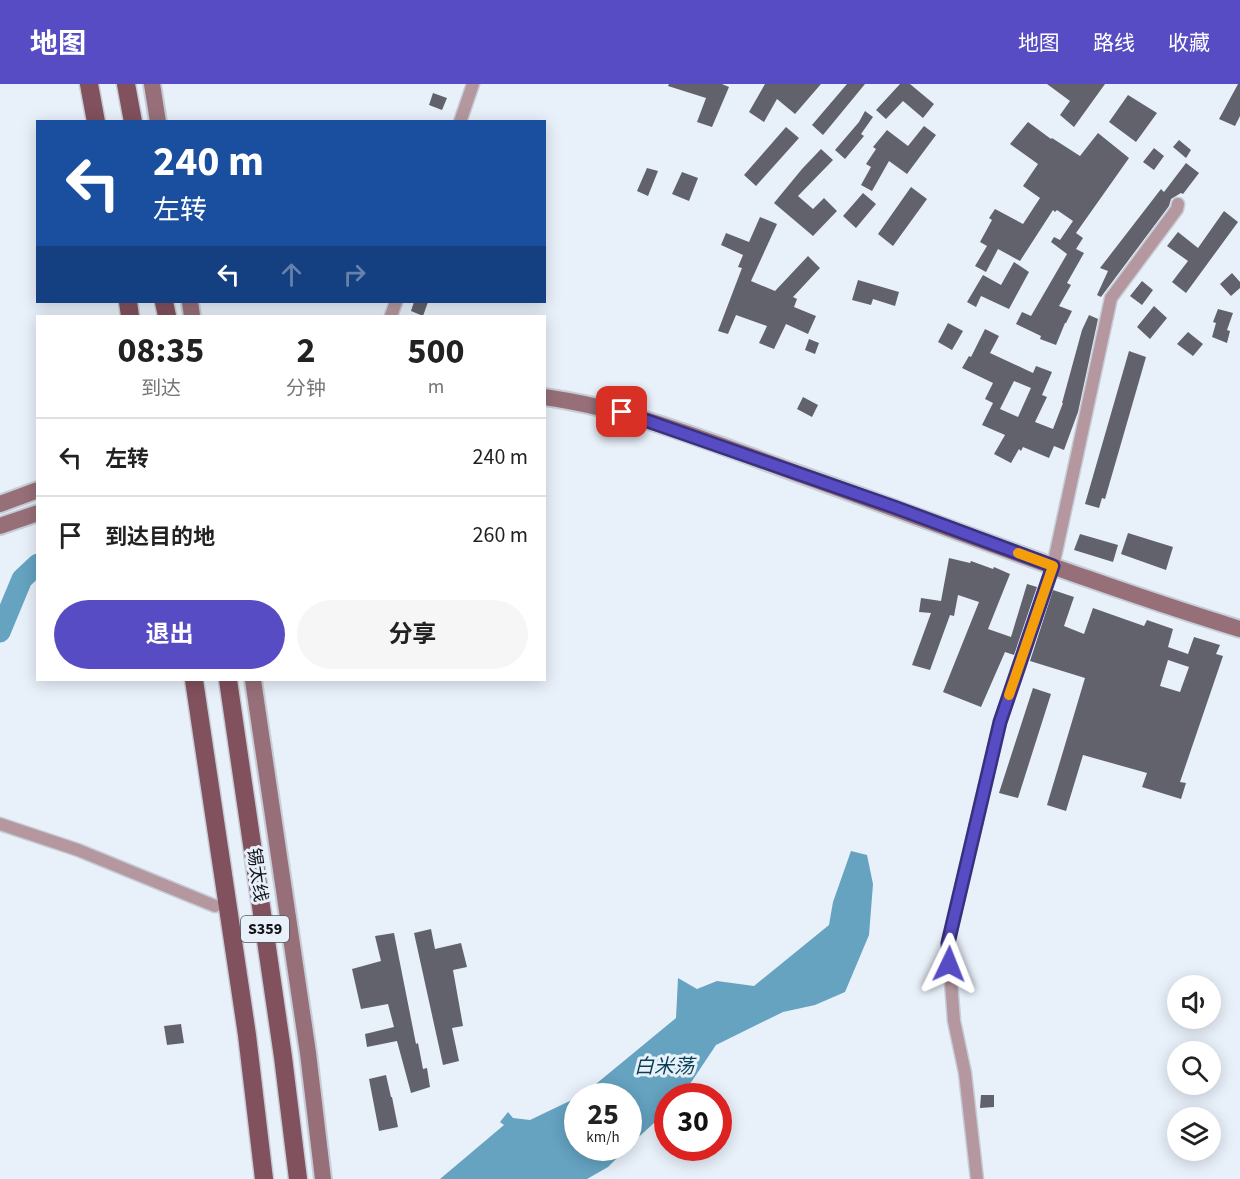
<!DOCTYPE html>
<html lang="zh">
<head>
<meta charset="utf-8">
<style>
  :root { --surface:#fff; --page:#f6f6f6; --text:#222; --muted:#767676; --line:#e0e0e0; --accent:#574cc4 }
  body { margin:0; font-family:"Source Sans 3","Noto Sans SC",sans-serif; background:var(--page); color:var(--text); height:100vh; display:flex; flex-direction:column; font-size:22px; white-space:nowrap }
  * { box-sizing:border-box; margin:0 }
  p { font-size:20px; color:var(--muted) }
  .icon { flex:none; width:33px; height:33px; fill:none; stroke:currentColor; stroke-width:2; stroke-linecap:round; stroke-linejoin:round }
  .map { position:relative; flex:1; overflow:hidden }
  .drawer { position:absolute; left:36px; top:231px; width:510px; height:366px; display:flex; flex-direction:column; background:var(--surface); border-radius:0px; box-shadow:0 3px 15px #0003 }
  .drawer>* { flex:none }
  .top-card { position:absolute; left:36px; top:36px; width:510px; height:183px; border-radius:0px; box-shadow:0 3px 15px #0003; background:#1a4fa0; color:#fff; overflow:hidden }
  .buttons { position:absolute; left:1167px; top:891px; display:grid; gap:12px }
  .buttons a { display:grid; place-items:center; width:54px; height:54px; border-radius:50%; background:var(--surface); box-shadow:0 3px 15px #0003; font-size:30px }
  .speed { position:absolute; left:564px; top:999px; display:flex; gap:12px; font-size:30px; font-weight:700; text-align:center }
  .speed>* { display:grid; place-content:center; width:78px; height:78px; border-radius:50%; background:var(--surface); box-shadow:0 3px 15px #0003; line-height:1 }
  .speed small { font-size:15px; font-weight:400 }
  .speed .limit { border:9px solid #d22; background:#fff; color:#111 }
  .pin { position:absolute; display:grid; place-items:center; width:51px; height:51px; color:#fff; margin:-26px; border-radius:12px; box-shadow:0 3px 9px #0006 }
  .me { position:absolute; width:66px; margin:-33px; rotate:2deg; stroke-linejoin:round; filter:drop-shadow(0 0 4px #0008) }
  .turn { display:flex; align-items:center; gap:21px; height:126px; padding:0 18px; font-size:27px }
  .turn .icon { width:78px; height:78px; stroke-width:2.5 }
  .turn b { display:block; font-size:42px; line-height:51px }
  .lanes { display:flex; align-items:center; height:57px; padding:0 18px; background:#0003; justify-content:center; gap:30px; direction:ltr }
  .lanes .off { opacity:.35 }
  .eta { display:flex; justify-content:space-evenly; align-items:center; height:102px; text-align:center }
  .eta b { font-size:36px; font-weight:700; line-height:42px }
  .button { display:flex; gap:12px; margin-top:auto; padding:12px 18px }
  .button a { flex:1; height:69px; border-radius:36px; background:var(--accent); color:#fff; font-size:24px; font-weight:700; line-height:69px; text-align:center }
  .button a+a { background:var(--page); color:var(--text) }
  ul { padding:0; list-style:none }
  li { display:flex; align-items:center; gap:18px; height:78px; padding:0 18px; border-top:2px solid var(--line) }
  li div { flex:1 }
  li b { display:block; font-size:22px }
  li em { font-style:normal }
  header { display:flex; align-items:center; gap:36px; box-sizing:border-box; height:84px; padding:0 30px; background:var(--accent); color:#fff }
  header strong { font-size:28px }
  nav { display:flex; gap:33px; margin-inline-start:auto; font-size:21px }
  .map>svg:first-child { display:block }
  .water { fill:#65a3c1 }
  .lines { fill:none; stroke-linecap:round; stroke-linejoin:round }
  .river { stroke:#65a3c1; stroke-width:21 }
  .building { fill:#62626c; fill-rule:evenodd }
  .street-casing { stroke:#c6cdd6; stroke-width:15 }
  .secondary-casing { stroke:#c6cdd6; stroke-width:20 }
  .primary-casing { stroke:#c6cdd6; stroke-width:21 }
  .street { stroke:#b5989f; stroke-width:12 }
  .secondary { stroke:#976f78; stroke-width:16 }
  .primary { stroke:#81515d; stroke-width:18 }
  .route-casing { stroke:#39317f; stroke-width:15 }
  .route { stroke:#574cc4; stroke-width:10 }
  .slow { stroke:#f59e0b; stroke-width:10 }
  .labels { text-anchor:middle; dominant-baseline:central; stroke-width:6; stroke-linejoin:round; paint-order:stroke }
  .shield { fill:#e8f0fa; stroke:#52565b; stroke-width:1.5 }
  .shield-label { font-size:16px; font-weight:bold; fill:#111417 }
  .street-label { font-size:18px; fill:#111417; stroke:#e8f0fa }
  .water-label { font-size:20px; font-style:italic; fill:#083f54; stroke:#e8f0fa }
</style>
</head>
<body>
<header>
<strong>地图</strong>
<nav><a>地图</a><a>路线</a><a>收藏</a></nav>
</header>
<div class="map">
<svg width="1240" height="1095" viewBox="0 0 1240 1095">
  <rect width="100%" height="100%" fill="#e8f0fa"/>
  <!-- water -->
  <path class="water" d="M 851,767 L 867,771 L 873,800 L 869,851 L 845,908 L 815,921 L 783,928 L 716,961 L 682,1012 L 668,1012 L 667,1027 L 629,1062 L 628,1012 L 578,1012 L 585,1009 L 676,934 L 678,894 L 697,905 L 717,897 L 754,902 L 829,841 L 833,818 Z
    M 578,1013 L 578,1064 L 627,1064 L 608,1083 L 587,1095 L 440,1095 L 504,1041 L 500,1038 L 508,1028 L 513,1034 L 530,1036 Z"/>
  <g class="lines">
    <!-- river -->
    <path class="river" d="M 0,548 L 22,495 L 38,480"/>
  </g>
  <!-- building -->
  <path class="building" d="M 669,0 L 722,0 L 729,3 L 712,43 L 697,38 L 706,14 L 668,2 Z
    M 765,0 L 821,0 L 795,30 L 777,15 L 764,38 L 749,28 Z
    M 847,0 L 865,0 L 823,51 L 812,41 Z
    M 900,0 L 910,0 L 934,20 L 923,34 L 903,17 L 886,35 L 876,26 Z
    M 1047,0 L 1105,0 L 1074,43 L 1060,31 L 1070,17 Z
    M 1238,0 L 1240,0 L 1240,32 L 1235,42 L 1219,35 Z
    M 433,9 L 447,14 L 442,26 L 429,21 Z
    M 1128,11 L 1157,29 L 1136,58 L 1109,38 Z
    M 865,27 L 873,33 L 861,50 L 864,52 L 845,75 L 835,66 L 859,38 Z
    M 1028,38 L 1051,55 L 1052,54 L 1080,72 L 1098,49 L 1129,74 L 1076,149 L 1083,154 L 1076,165 L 1084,169 L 1067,199 L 1071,201 L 1059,222 L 1072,227 L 1066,239 L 1065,239 L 1056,261 L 1040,255 L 1041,252 L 1016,240 L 1022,228 L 1031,232 L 1067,170 L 1051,158 L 1054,153 L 1060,156 L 1073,137 L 1057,126 L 1055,128 L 1053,126 L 1020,177 L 998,165 L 986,188 L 975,182 L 987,162 L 980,158 L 992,136 L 989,134 L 995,125 L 1023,140 L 1040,114 L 1023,102 L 1038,80 L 1010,60 Z
    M 924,42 L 936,51 L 907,90 L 889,77 L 872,107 L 861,101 L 871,83 L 866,80 L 876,65 L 873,63 L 887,46 L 908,62 Z
    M 786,43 L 799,54 L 756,102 L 744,91 Z
    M 1179,56 L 1191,66 L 1186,74 L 1173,63 Z
    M 1154,64 L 1164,72 L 1154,86 L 1143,78 Z
    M 821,65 L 833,76 L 798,112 L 813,125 L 824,114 L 837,127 L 813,152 L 774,119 L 802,85 Z
    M 1186,79 L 1199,89 L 1183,110 L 1181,109 L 1171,115 L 1169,122 L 1101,213 L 1097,211 L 1108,187 L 1100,184 L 1161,105 L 1164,108 Z
    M 647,84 L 658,87 L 648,112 L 637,107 Z
    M 682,88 L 698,94 L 689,117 L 672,110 Z
    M 911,103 L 927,115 L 893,162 L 878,150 Z
    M 863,109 L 876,120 L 856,144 L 843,132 Z
    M 1224,127 L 1238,138 L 1186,209 L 1172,198 L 1188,177 L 1167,162 L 1178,148 L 1198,164 Z
    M 760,133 L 777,140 L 751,197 L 775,207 L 808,172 L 820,184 L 793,213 L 797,215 L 794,223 L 816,232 L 808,250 L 786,240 L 774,265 L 759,259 L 767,242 L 736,231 L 728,250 L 718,247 L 742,184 L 738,183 L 743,171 L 721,161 L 726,149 L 749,158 Z
    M 1014,178 L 1029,188 L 1009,225 L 981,212 L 976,223 L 967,218 L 983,191 L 1001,201 Z
    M 1232,189 L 1240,198 L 1240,204 L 1231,212 L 1220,200 Z
    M 858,196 L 899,208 L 895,222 L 873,215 L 871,221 L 852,216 Z
    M 1142,197 L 1153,206 L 1142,221 L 1130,212 Z
    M 414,218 L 428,218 L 423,232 L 411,227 Z
    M 1154,222 L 1167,234 L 1150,255 L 1137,243 Z
    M 1218,225 L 1233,229 L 1227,246 L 1230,247 L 1227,259 L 1212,253 L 1216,239 L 1213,238 Z
    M 1089,231 L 1098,235 L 1078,328 L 1064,366 L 1054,362 L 1049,374 L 1023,363 L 1021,367 L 1019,365 L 1011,379 L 994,370 L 1005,351 L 982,341 L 993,319 L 985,315 L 993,299 L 962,284 L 969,272 L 971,273 L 985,245 L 999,252 L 990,269 L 1033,289 L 1036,282 L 1052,288 L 1042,311 L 1047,313 L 1035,338 L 1053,345 L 1063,319 L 1062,319 L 1082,246 ZM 1014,297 L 1031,304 L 1018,333 L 1000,325 Z
    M 948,239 L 963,247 L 952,266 L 938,258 Z
    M 1188,248 L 1203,260 L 1193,272 L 1177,260 Z
    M 809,255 L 819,259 L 815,270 L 805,266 Z
    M 1129,267 L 1146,273 L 1105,415 L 1102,414 L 1099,424 L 1085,420 Z
    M 803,313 L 818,321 L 812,333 L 797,325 Z
    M 1128,449 L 1173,463 L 1166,486 L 1121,470 Z
    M 1080,450 L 1118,461 L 1113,478 L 1074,466 Z
    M 949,474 L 970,479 L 971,477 L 993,485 L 994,483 L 1010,490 L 988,545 L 1011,553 L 1027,500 L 1037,503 L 1014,571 L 1005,568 L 981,623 L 943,608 L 979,518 L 958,511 L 954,532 L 950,531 L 930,586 L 912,581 L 931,529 L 919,528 L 921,514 L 941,517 Z
    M 1053,506 L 1074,513 L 1064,542 L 1084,550 L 1093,524 L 1144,542 L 1147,536 L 1173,545 L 1168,563 L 1188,570 L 1194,553 L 1220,561 L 1216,570 L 1223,572 L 1180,698 L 1186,699 L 1181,715 L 1142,703 L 1147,689 L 1083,671 L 1066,727 L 1047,721 L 1085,594 L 1030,577 ZM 1168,576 L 1189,583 L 1180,608 L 1160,602 Z
    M 1033,604 L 1051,610 L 1018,714 L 999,709 Z
    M 431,845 L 435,865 L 461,859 L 467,883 L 453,886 L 463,942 L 452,944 L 459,977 L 443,981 L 414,849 Z
    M 394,849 L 416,960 L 418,959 L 423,985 L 427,984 L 430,1003 L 411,1009 L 397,957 L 367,963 L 365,950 L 394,943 L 388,920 L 361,925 L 352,885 L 381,877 L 375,852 Z
    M 181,940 L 184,959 L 167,961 L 164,942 Z
    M 386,991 L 391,1013 L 392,1013 L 398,1043 L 379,1047 L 369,995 Z
    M 981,1011 L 994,1011 L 994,1023 L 980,1024 Z"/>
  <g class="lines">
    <!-- street casing -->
    <g class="street-casing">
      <path id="street" d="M 460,38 L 473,0
        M 391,232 L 396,218
        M 0,740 L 78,766 L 215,822
        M 977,1095 L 965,989 L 954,937 L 948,859 L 1000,638 L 1053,482 L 1111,214 L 1177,125 L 1178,120"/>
    </g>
    <!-- secondary casing -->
    <g class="secondary-casing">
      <path id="secondary" d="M 152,0 L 158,38
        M 190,218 L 192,232
        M 544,313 C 631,325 713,359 796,389 C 943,441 1090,499 1240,545
        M 0,420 L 38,406
        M 0,442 L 38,429
        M 253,596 L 308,969 L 323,1095"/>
    </g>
    <!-- primary casing -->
    <g class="primary-casing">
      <path id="primary" d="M 89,0 L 96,38
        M 126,0 L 133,38
        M 128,218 L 130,232
        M 164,218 L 167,232
        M 194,596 L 247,951 L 264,1095
        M 228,596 L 283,973 L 298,1095"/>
    </g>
    <!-- street -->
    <use href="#street" class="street"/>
    <!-- secondary -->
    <use href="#secondary" class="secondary"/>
    <!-- primary -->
    <use href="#primary" class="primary"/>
  </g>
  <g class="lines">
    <!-- route casing -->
    <g class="route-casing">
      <path id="route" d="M 622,328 L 894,423 L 1053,482 L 1000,638 L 948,859 L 949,880"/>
    </g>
    <!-- route -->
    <use href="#route" class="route"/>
    <!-- slow -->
    <path class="slow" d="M 1009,611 L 1053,482 L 1018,469"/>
  </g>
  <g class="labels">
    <!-- shield labels -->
    <rect class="shield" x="241" y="832" width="48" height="26" rx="4.5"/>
    <g class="shield-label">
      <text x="265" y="845">S359</text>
    </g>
    <!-- street labels -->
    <g class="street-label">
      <text transform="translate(257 791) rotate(82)">锡太线</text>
    </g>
    <!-- water labels -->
    <g class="water-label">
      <text x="664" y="983">白米荡</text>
    </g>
  </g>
</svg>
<div class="buttons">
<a><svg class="icon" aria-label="sound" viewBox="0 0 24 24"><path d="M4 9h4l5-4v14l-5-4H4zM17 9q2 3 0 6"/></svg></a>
<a><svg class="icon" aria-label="search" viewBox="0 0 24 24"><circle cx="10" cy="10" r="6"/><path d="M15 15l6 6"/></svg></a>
<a><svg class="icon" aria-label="layers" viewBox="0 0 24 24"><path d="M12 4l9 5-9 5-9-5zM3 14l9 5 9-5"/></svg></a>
</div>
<div class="speed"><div>25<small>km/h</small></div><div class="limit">30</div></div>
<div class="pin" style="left:622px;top:328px;background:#d93025"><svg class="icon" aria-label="arrive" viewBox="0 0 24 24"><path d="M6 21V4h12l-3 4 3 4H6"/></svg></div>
<svg class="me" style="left:949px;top:880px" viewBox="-20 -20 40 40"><path d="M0-17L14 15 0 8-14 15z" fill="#574cc4" stroke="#fff" stroke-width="4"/></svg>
<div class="top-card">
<div class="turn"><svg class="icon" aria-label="left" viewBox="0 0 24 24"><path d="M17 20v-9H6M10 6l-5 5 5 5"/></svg><div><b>240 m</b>左转</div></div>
<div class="lanes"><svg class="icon" aria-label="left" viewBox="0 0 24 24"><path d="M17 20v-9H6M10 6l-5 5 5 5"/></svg><svg class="icon off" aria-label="ahead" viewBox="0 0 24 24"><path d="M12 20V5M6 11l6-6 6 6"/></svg><svg class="icon off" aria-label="right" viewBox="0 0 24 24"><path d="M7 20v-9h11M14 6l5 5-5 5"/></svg></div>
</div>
<section class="drawer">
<div class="eta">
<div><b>08:35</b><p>到达</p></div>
<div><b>2</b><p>分钟</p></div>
<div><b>500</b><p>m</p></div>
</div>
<ul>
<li><svg class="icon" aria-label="left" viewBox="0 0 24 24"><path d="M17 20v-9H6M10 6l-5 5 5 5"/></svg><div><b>左转</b></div><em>240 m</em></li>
<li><svg class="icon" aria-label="arrive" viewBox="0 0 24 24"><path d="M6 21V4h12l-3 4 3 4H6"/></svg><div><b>到达目的地</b></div><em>260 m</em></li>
</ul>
<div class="button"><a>退出</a><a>分享</a></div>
</section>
</div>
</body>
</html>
